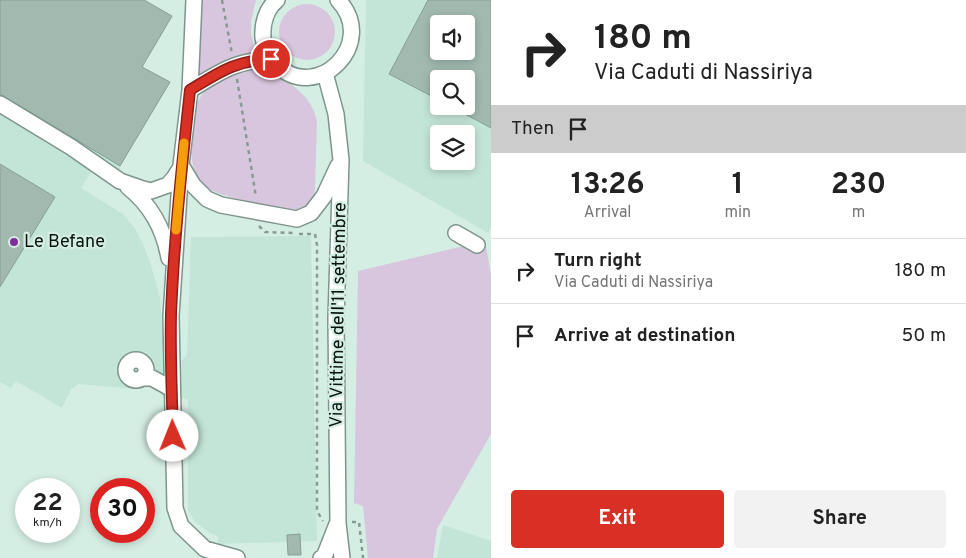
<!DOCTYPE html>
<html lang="en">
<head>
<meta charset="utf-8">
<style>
  :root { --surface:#fff; --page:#f2f2f2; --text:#222; --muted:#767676; --line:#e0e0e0; --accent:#d93025 }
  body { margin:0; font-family:Overpass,sans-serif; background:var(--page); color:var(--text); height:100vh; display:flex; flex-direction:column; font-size:19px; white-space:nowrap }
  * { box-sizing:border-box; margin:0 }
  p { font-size:16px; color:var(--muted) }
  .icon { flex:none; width:28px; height:28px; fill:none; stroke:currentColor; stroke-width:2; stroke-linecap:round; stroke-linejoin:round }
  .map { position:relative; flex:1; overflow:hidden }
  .side { display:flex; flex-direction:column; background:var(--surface); width:475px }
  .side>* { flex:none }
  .banner { background:#fff; color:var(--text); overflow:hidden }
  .buttons { position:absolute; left:430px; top:15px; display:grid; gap:10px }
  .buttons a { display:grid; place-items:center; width:45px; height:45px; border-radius:5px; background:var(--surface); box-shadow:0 2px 8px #0003; font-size:25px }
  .speed { position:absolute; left:15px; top:478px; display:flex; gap:10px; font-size:25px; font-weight:700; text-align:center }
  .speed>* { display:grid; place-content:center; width:65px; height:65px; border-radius:50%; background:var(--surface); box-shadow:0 2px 8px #0003; line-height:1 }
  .speed small { font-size:12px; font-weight:400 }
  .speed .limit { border:8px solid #d22; background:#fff; color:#111 }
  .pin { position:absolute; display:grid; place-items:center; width:42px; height:42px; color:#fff; margin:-21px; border:2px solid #fff; border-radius:50%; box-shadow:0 1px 5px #0007 }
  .me { position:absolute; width:55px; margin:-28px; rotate:359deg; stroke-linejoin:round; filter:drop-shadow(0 0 4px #0008) }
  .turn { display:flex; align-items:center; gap:18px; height:105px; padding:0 20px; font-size:22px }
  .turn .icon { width:65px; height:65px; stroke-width:2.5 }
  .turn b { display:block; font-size:35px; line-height:42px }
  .then { display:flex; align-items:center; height:48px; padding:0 20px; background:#0003; gap:10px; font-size:19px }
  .eta { display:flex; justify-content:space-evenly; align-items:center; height:85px; text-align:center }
  .eta b { font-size:30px; font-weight:700; line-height:35px }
  .button { display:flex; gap:10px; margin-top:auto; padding:10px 20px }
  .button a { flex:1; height:58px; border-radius:5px; background:var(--accent); color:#fff; font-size:20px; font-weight:700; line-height:58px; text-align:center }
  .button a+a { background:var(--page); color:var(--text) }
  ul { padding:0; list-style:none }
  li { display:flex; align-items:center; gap:15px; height:65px; padding:0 20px; border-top:1px solid var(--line) }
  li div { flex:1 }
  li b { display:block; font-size:19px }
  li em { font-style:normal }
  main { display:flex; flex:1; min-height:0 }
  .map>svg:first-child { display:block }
  .built { fill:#c3e5d7; fill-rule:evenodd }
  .green { fill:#d8c6de }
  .building { fill:#a1b9af; stroke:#879e95; fill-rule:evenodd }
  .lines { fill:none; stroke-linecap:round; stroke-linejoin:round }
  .minor-casing { stroke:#7e958c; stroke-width:18 }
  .path { stroke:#889b93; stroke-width:2.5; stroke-dasharray:4 4; stroke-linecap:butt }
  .minor { stroke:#fff; stroke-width:15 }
  .route-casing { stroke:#8d1f18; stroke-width:12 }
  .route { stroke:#d93025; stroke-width:9 }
  .slow { stroke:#f59e0b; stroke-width:9 }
  .poi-dot { fill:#812c9b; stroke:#d5eee4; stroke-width:2 }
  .labels { text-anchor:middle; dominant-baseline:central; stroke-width:4.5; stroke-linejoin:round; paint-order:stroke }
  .poi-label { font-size:18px; fill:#09120e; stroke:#d5eee4; text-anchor:start }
  .street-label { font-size:18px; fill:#09120e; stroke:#d5eee4 }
</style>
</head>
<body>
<main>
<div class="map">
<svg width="491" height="558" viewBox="0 0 491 558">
  <rect width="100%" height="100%" fill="#d5eee4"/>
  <!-- built -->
  <path class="built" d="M 0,0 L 148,0 L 147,2 L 172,16 L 142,67 L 170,82 L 120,166 L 120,181 L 117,187 L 91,172 L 81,188 L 123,214 L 134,227 L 143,244 L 151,265 L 160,298 L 164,353 L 179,364 L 187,355 L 191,237 L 311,236 L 317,541 L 218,544 L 218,536 L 210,533 L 195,522 L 188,510 L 188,400 L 179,397 L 161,396 L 160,391 L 152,384 L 136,389 L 79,384 L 71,389 L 62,408 L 16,381 L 11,388 L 0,382 Z
    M 366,0 L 491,0 L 491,227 L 488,233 L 363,161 ZM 439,24 L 466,24 L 466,51 L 439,51 ZM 439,79 L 466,79 L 466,106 L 439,106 ZM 439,134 L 466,134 L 466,161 L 439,161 Z
    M 443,525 L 491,541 L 491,558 L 437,558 Z"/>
  <!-- green -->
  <path class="green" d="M 201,0 L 256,0 L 251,21 L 251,34 L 256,53 L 198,79 Z
    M279 32a28 28 0 1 1 56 0a28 28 0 1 1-56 0Z
    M 250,67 C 279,74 312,91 317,122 L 315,190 C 314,196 313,204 307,208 C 298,215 222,197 211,190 C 205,186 199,180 196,173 C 188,158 193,141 194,125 C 195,119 195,112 197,106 C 202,83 231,74 250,67 Z
    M 485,241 L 491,275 L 491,434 L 437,529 L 433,558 L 368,558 L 363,506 L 354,503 L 358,271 Z"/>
  <!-- building -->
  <path class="building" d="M 0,0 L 144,0 L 172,16 L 142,67 L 170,82 L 120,166 L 0,94 Z
    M 428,0 L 491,0 L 491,128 L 450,106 L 466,106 L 466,79 L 439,79 L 439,100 L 389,74 ZM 439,24 L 466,24 L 466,51 L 439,51 Z
    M 0,164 L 55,197 L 0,287 Z
    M 300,534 L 301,555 L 288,555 L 287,535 Z"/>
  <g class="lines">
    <!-- minor casing -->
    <g class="minor-casing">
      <path id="minor" d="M 194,0 L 190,90 L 181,165 L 193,185 L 207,199 L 221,205 L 297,219 L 311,213 L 324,196 L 338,166
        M 277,0 C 266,9 262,24 263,38 C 265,49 270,57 277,65 C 317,104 379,43 338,0
        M 325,73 L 336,114 L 341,160 L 336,318 L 338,523 L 342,558
        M 190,90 C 220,72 234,61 271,59
        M 0,104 L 71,147 L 120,181 L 143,189 L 151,191 L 168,185 L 174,178 L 181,167
        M 181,165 L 171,316 L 175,508 L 181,526 L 205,549 L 237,558
        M 128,187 C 152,206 164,229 169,258
        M 456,233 L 477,245
        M126 370a10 10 0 1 1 20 0a10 10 0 1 1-20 0Z
        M 143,378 L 152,378 L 172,389
        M 321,558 L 324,557 L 337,524"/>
    </g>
    <!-- path -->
    <path class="path" d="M 222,0 L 232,54
      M 237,79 L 256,197
      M 259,226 L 265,232 L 293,233
      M 299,234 L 315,234 L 317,245 L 317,511 L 323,521
      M 352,522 L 359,522 L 363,558"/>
    <!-- minor -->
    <use href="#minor" class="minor"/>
  </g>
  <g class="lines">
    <!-- route casing -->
    <g class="route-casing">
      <path id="route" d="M 173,436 C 172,396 170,355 171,314 C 174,239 182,165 190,90 C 220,72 234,61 271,59"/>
    </g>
    <!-- route -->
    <use href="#route" class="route"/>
    <!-- slow -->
    <path class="slow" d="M 176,230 L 184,143"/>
  </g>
  <!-- markers -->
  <circle class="poi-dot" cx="14" cy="242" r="5"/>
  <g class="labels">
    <!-- poi labels -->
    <g class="poi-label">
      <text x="24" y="242">Le Befane</text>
    </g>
    <!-- street labels -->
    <g class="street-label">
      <text transform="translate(339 315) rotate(-89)">Via Vittime dell'11 settembre</text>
    </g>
  </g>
</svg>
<div class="buttons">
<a><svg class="icon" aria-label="sound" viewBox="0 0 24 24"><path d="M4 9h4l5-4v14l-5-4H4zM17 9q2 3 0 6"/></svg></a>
<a><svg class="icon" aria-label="search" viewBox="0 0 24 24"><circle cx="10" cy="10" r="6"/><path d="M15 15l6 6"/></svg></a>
<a><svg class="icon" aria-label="layers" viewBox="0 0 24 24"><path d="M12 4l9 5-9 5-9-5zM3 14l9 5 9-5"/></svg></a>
</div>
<div class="speed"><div>22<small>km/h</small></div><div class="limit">30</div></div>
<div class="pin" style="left:271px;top:59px;background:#d93025"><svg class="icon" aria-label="arrive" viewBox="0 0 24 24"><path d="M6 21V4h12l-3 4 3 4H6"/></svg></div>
<svg class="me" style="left:173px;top:436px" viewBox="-20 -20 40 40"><circle r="19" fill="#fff"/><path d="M0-13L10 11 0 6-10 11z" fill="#d93025"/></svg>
</div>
<section class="side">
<div class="banner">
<div class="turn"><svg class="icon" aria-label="right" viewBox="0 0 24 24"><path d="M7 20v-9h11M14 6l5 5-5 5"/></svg><div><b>180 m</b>Via Caduti di Nassiriya</div></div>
<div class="then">Then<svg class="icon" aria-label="arrive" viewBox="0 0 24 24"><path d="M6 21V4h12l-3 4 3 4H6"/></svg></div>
</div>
<div class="eta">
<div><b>13:26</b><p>Arrival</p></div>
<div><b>1</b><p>min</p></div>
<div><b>230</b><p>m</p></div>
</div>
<ul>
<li><svg class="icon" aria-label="right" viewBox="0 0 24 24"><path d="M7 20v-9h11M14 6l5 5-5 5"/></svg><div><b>Turn right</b><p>Via Caduti di Nassiriya</p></div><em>180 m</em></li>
<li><svg class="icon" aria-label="arrive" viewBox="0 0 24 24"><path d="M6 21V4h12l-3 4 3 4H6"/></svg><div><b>Arrive at destination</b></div><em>50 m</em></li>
</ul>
<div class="button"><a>Exit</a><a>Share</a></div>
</section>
</main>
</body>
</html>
